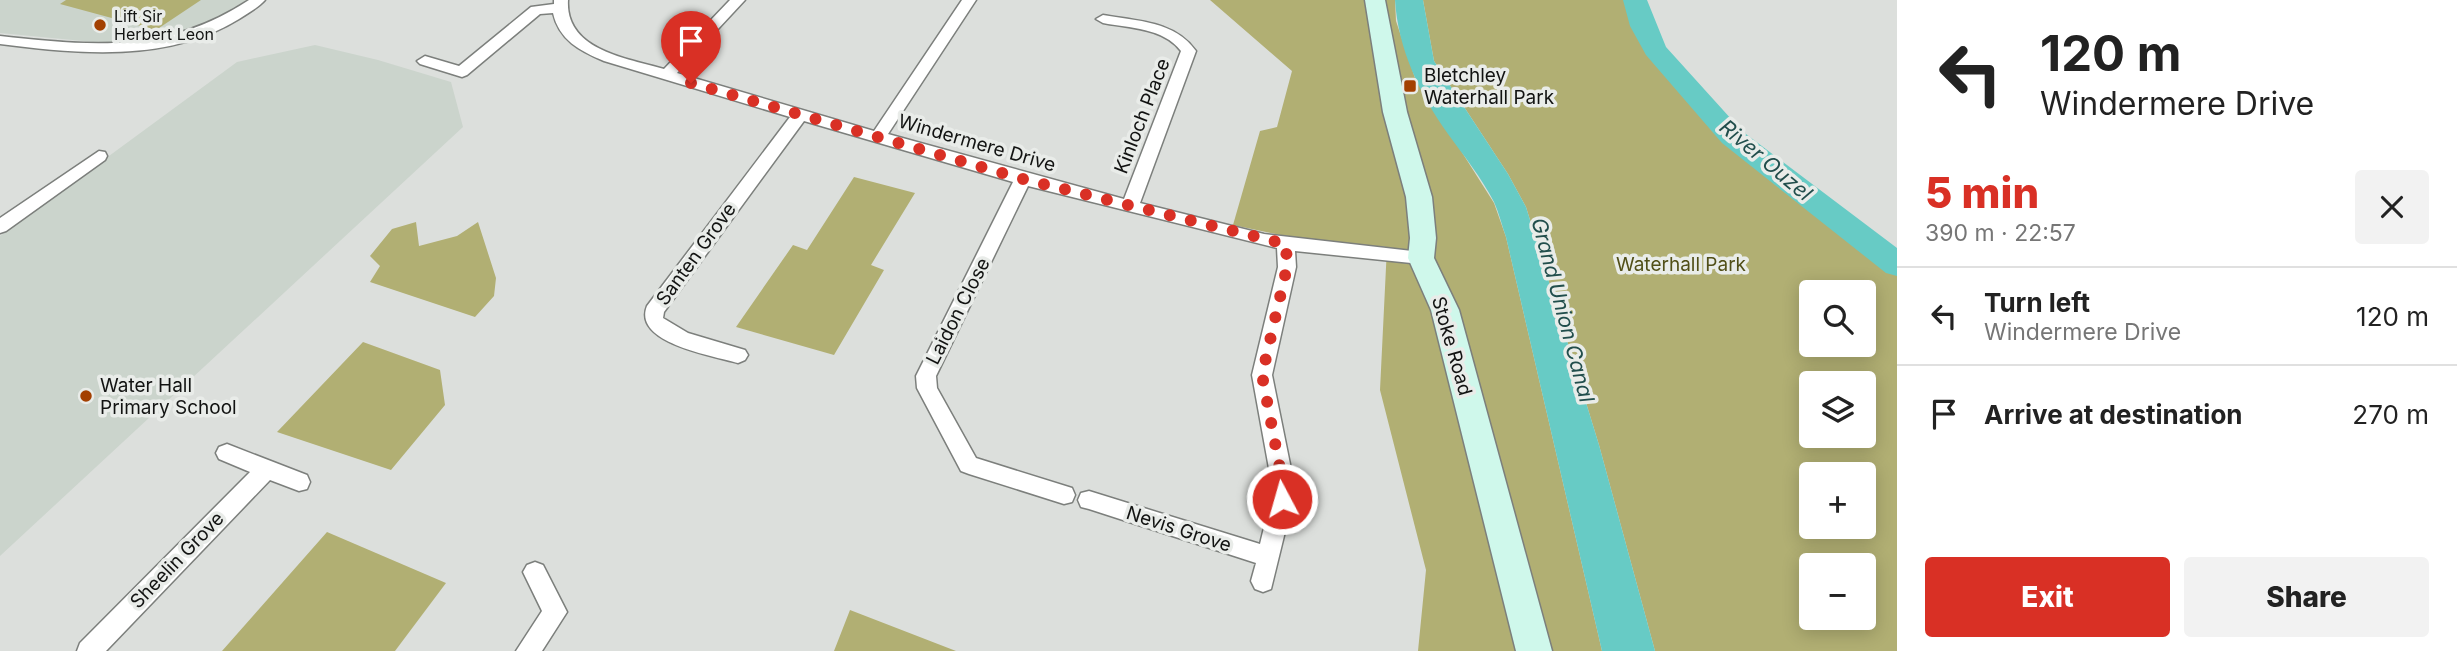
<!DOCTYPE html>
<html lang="en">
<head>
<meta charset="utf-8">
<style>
  :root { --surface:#fff; --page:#f2f2f2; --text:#222; --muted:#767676; --line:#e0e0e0; --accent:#d93025 }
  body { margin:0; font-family:Inter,sans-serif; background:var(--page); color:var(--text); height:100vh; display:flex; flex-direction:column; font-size:26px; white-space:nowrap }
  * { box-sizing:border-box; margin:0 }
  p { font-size:23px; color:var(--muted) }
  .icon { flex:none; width:38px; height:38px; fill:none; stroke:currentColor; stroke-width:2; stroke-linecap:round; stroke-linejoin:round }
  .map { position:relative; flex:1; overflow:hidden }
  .sheet { display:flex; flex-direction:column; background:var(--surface); width:560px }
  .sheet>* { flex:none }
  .guide { background:#fff; color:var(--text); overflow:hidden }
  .tools { position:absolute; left:1799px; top:280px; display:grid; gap:14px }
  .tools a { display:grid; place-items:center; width:77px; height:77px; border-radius:7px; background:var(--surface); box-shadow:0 4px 18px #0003; font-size:35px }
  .pin { position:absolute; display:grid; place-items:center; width:60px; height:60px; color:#fff; margin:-72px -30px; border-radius:50% 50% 50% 0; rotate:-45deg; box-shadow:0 0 7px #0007 }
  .pin .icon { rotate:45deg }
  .me { position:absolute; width:77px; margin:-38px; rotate:354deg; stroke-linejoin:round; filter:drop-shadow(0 0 5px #0008) }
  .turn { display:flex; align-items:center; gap:24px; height:147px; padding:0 28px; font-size:32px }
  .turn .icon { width:91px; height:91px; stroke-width:2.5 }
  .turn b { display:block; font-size:49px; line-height:60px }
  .round { display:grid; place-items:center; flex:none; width:74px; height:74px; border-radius:7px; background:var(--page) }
  .overview { display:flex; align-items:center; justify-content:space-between; height:119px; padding:0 28px }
  h1 { font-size:42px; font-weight:800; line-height:52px; color:var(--accent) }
  .cta { display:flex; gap:14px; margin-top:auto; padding:14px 28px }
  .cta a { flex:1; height:80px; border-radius:7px; background:var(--accent); color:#fff; font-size:28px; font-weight:800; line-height:80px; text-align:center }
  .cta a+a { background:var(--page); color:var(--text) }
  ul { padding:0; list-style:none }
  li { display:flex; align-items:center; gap:21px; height:98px; padding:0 28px; border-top:2px solid var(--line) }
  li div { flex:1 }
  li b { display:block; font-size:26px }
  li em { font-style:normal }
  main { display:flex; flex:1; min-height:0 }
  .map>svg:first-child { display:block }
  .built { fill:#cbd4cc }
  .green { fill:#b1af73; fill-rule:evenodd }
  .water { fill:#67cbc5 }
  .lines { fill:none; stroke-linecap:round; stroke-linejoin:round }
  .river { fill:#67cbc5; fill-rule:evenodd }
  .street-casing { stroke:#7c7f7c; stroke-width:3 }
  .secondary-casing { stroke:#7c7f7c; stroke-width:3 }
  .street { fill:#fff; fill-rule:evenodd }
  .secondary { fill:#cff8eb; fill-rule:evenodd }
  .route { stroke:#d93025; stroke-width:12; stroke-dasharray:0 21.6 }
  .poi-dot { fill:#a34001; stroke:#e9ece9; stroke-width:2.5 }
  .labels { text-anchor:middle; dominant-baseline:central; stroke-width:7; stroke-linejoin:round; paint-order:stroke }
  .far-poi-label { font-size:16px; fill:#121312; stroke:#e9ece9; text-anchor:start }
  .poi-label { font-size:19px; fill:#121312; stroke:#e9ece9; text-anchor:start }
  .street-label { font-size:19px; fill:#121312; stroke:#e9ece9 }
  .park-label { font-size:19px; fill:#514f18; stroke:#e9ece9 }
  .water-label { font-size:21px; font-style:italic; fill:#214e4c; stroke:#e9ece9 }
</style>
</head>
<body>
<main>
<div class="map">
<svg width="1897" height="651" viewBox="0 0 1897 651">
  <rect width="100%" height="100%" fill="#dcdfdc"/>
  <!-- built -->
  <path class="built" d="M 0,0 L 246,0 L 228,12 L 191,29 L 139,42 L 114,44 L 0,33 Z
    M 315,45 L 378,60 L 451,82 L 463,127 L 0,556 L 0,236 L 237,62 Z"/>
  <!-- green -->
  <path class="green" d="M 66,0 L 201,0 L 156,30 L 60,4 Z
    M 1210,0 L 1395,0 L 1396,21 L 1415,78 L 1494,203 L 1506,237 L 1602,651 L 1418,651 L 1426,570 L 1380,390 L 1387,247 L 1305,240 L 1233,225 L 1260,131 L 1277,127 L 1292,71 Z
    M 1423,0 L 1635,0 L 1643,26 L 1655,50 L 1732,137 L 1897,265 L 1897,651 L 1655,651 L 1599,445 L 1526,207 L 1508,174 L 1434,61 ZM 1811,292 L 1864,292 L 1864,345 L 1811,345 ZM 1811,383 L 1864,383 L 1864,436 L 1811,436 ZM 1811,474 L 1864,474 L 1864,527 L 1811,527 ZM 1811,565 L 1864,565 L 1864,618 L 1811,618 Z
    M 854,177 L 915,193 L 871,265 L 884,270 L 834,355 L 736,327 L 793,245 L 807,250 Z
    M 416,222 L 419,246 L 457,236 L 478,222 L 496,278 L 494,296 L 475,317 L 370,282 L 380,266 L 370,256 L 392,229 Z
    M 363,342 L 440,370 L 445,405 L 391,470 L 277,432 Z
    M 327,532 L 446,583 L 395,651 L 222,651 Z
    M 850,610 L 956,651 L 834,651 Z"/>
  <!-- water -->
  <path class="water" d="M 1395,0 L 1423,0 L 1434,61 L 1508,174 L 1526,207 L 1599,445 L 1655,651 L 1602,651 L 1506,237 C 1502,226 1499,213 1494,202 C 1481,177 1464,156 1448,134 C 1420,95 1398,49 1395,0 Z"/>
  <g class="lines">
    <!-- river -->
    <path class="river" d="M 1623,0 L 1647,0 L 1666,47 L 1742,131 L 1897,248 L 1897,276 L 1886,273 L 1722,143 L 1646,55 L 1630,26 Z"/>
    <!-- street casing -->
    <g class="street-casing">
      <path id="street" d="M 249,0 L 265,0 C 258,8 248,13 239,19 C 168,63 79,54 0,44 L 0,36 C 93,46 167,54 249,0 Z
        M 554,0 L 568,0 C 565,50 626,58 664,69 L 730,0 L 745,0 L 677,73 L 874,131 L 962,0 L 976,0 L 888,134 L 1124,199 L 1181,51 C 1164,28 1129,28 1103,23 L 1096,19 L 1103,15 C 1137,21 1175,21 1196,51 L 1140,203 L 1264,234 L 1421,252 L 1427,253 L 1430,258 L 1427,263 L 1421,264 L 1295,251 L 1296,267 L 1272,375 L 1292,474 L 1293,499 L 1271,589 L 1263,592 L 1255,589 L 1251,581 L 1256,563 L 1089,509 L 1081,507 L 1078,500 L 1081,493 L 1089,491 L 1260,544 L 1271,499 L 1270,474 L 1252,375 L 1278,267 L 1277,248 L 1028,186 L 936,376 L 937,388 L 976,458 L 1072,488 L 1075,495 L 1072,502 L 1064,504 L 969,474 L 961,471 L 917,388 L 916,376 L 1013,182 L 804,121 L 664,312 L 663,318 L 688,333 L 745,350 L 748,355 L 745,360 L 738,363 C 714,356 632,343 647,306 L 790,117 L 604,61 C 580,51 559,40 553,13 L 540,14 L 467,75 L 462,77 L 420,64 L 417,61 L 425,56 L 459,66 L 531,7 L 554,4 Z
        M 99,151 L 105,152 L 107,156 L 105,160 L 6,231 L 0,233 L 0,218 Z
        M 227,444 L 307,475 L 310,482 L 307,489 L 299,491 L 270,480 L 106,651 L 77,651 L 80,643 L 250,472 L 219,459 L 216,453 L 219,447 Z
        M 535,562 L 543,565 L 567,612 L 542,651 L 516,651 L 542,611 L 523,572 L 527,565 Z"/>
    </g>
    <!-- secondary casing -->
    <g class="secondary-casing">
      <path id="secondary" d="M 1365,0 L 1385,0 L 1407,112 L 1432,197 L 1436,238 L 1434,258 L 1459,310 L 1552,651 L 1516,651 L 1431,310 L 1408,258 L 1410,238 L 1406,197 L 1383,112 Z"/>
    </g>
    <!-- street -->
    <use href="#street" class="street"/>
    <!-- secondary -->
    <use href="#secondary" class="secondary"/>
  </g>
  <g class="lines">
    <!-- route -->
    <path class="route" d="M 691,83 L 1023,179 L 1286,244 L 1287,267 L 1262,375 L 1281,474 L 1282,499"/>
  </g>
  <!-- markers -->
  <g class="poi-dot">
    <circle cx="100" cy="25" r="7"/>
    <rect x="1403" y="79" width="14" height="14" rx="3.5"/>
    <circle cx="86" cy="396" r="7"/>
  </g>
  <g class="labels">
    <!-- far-poi labels -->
    <g class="far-poi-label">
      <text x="114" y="16">Lift Sir<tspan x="114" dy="18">Herbert Leon</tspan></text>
    </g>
    <!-- poi labels -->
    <g class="poi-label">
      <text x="1424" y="75">Bletchley<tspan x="1424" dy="22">Waterhall Park</tspan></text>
      <text x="100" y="385">Water Hall<tspan x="100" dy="22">Primary School</tspan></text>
    </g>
    <!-- street labels -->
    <g class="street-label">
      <text transform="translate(1142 116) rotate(-69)">Kinloch Place</text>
      <text transform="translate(977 143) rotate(16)">Windermere Drive</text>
      <text transform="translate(696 254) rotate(-54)">Santen Grove</text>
      <text transform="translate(958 311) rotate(-63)">Laidon Close</text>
      <text transform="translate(1452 346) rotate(74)">Stoke Road</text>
      <text transform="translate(1179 529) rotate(18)">Nevis Grove</text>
      <text transform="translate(177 560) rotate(-46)">Sheelin Grove</text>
    </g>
    <!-- park labels -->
    <g class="park-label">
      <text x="1681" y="264">Waterhall Park</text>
    </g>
    <!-- water labels -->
    <g class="water-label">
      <text transform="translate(1766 160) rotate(40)">River Ouzel</text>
      <text transform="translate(1563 310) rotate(75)">Grand Union Canal</text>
    </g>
  </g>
</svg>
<div class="tools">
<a><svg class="icon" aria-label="search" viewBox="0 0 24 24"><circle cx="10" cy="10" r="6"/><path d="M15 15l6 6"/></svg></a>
<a><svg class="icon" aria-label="layers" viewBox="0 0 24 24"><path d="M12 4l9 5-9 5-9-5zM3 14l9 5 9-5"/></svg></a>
<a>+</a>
<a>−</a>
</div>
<div class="pin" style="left:691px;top:83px;background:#d93025"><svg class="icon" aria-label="arrive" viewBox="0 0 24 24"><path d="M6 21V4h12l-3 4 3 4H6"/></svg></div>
<svg class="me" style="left:1282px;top:499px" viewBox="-20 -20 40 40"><circle r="17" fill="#d93025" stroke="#fff" stroke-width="3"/><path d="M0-11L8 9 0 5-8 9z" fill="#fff"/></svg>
</div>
<section class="sheet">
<div class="guide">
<div class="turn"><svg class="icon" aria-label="left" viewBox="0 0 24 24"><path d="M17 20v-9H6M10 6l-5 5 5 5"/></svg><div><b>120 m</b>Windermere Drive</div></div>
</div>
<div class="overview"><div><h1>5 min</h1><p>390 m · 22:57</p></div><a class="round"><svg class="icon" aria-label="close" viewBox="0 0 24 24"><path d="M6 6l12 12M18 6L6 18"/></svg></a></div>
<ul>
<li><svg class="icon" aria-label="left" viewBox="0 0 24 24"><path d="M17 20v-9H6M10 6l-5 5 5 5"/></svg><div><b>Turn left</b><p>Windermere Drive</p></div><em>120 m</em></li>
<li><svg class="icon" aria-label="arrive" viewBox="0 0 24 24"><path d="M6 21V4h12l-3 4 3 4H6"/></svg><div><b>Arrive at destination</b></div><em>270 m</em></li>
</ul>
<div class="cta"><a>Exit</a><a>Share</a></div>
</section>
</main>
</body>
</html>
